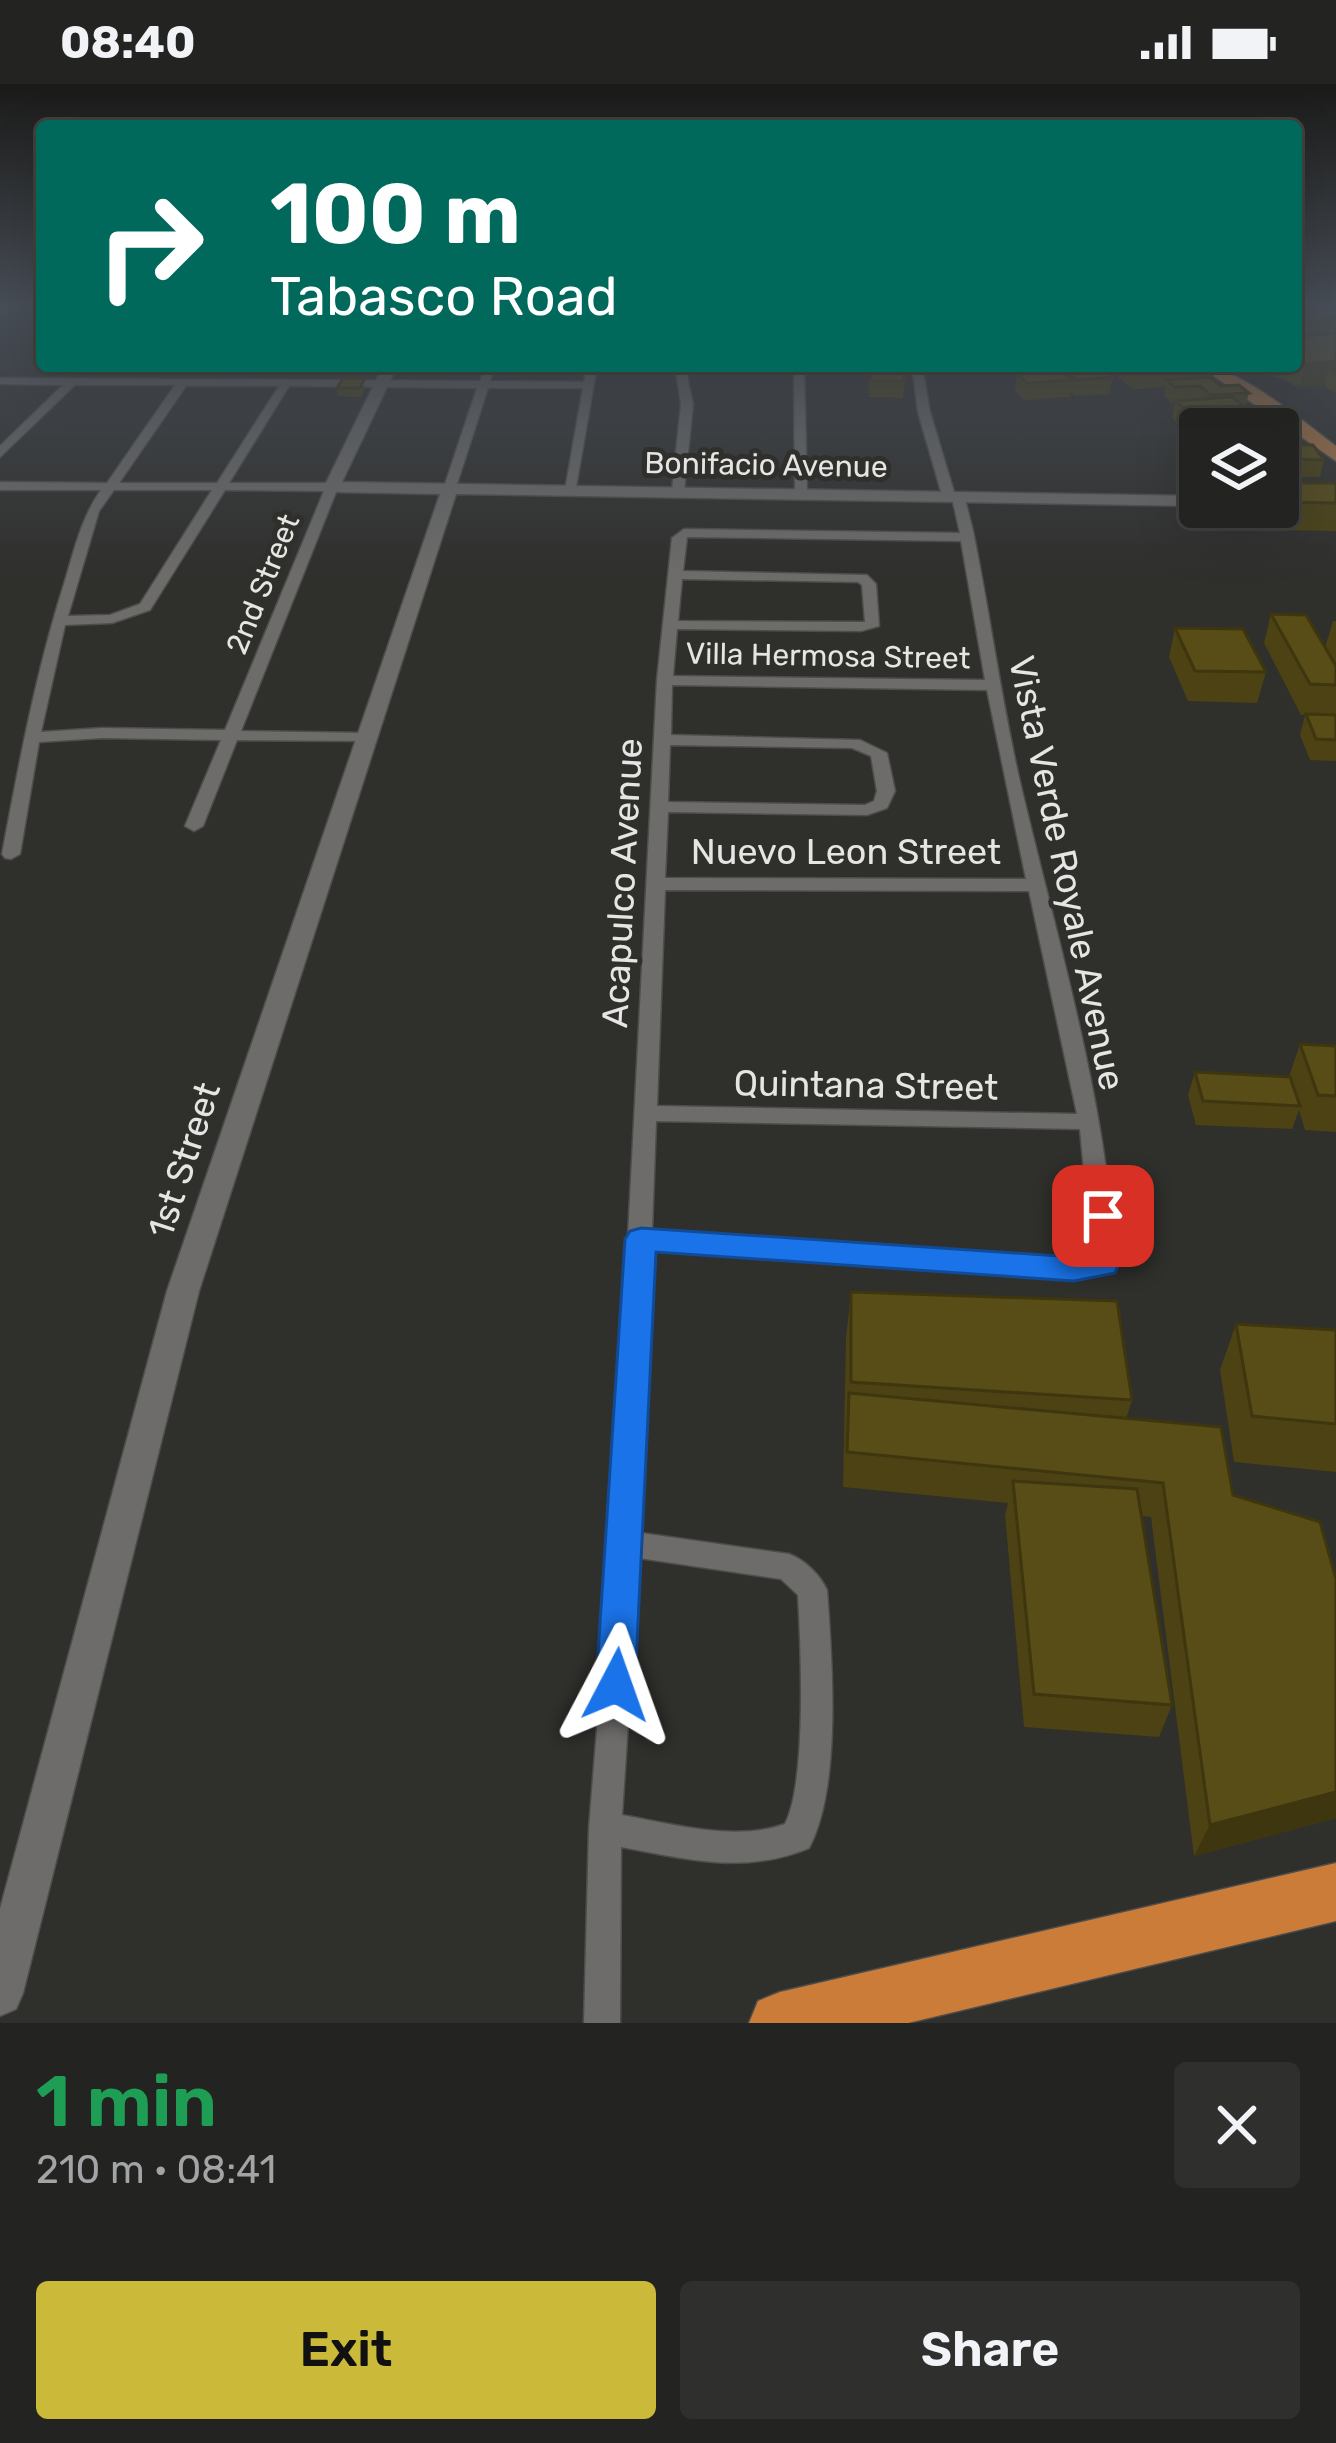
<!DOCTYPE html>
<html lang="en">
<head>
<meta charset="utf-8">
<style>
  :root { --surface:#232321; --page:#2f2f2e; --text:#f1f3f6; --muted:#a3a4a5; --line:#40403f; --accent:#cbba39 }
  body { margin:0; font-family:Rubik,sans-serif; background:var(--page); color:var(--text); height:100vh; display:flex; flex-direction:column; font-size:45px; white-space:nowrap }
  * { box-sizing:border-box; margin:0 }
  p { font-size:39px; color:var(--muted) }
  .icon { flex:none; width:66px; height:66px; fill:none; stroke:currentColor; stroke-width:2; stroke-linecap:round; stroke-linejoin:round }
  .map { position:relative; height:1939px; overflow:hidden }
  .details { display:flex; flex-direction:column; background:var(--surface); flex:1 }
  .details>* { flex:none }
  .banner { position:absolute; left:36px; top:36px; width:1266px; height:252px; border-radius:12px; box-shadow:0 12px 48px #0002,0 0 0 3px var(--line); background:#00695c; color:#fff; overflow:hidden }
  .tools { position:absolute; left:1179px; top:324px; display:grid; gap:24px }
  .tools a { display:grid; place-items:center; width:120px; height:120px; border-radius:12px; background:var(--surface); box-shadow:0 12px 48px #0002,0 0 0 3px var(--line); font-size:60px }
  .pin { position:absolute; display:grid; place-items:center; width:102px; height:102px; color:#fff; margin:-51px; border-radius:24px; box-shadow:0 6px 18px #0006 }
  .me { position:absolute; width:132px; margin:-66px; rotate:4deg; stroke-linejoin:round; filter:drop-shadow(0 0 9px #0008) }
  .turn { display:flex; align-items:center; gap:42px; height:252px; padding:0 36px; font-size:54px }
  .turn .icon { width:156px; height:156px; stroke-width:2.5 }
  .turn b { display:block; font-size:84px; line-height:102px }
  .round { display:grid; place-items:center; flex:none; width:126px; height:126px; border-radius:12px; background:var(--page) }
  .summary { display:flex; align-items:center; justify-content:space-between; height:204px; padding:0 36px }
  h1 { font-size:72px; font-weight:600; line-height:90px; color:#1e9e55 }
  .cta { display:flex; gap:24px; margin-top:auto; padding:24px 36px }
  .cta a { flex:1; height:138px; border-radius:12px; background:var(--accent); color:#111; font-size:48px; font-weight:600; line-height:138px; text-align:center }
  .cta a+a { background:var(--page); color:var(--text) }
  .status { display:flex; justify-content:space-between; align-items:center; height:84px; padding:0 60px; background:var(--surface); direction:ltr }
  .status svg { height:33px; fill:currentColor }
  .map>svg:first-child { display:block }
  .lines { fill:none; stroke-linecap:round; stroke-linejoin:round }
  .minor-casing { stroke:#4d4d4b; stroke-width:3 }
  .tertiary-casing { stroke:#4d4d4b; stroke-width:3 }
  .primary-casing { stroke:#4d4d4b; stroke-width:3 }
  .trunk-casing { stroke:#4d4d4b; stroke-width:3 }
  .minor { fill:#6d6c6a; fill-rule:evenodd }
  .tertiary { fill:#6d6c6a; fill-rule:evenodd }
  .primary { fill:#b47845; fill-rule:evenodd }
  .trunk { fill:#cc7c39; fill-rule:evenodd }
  .wall { fill:#4c4213 }
  .shaded-wall { fill:#3e360f }
  .building { fill:#584d16; stroke:#3e360f; stroke-width:3 }
  .route { fill:#1a73e8; stroke:#114b97; stroke-width:3 }
  .labels { text-anchor:middle; dominant-baseline:central; stroke-width:10; stroke-linejoin:round; paint-order:stroke }
  .far-street-label { font-size:30px; fill:#e6e5e4; stroke:#2f2f2c }
  .street-label { font-size:36px; fill:#e6e5e4; stroke:#2f2f2c }
</style>
</head>
<body>
<div class="status"><b>08:40</b><svg viewBox="0 0 49 12"><path d="M0 12V9h3v3zM5 12V6h3v6zM10 12V3h3v9zM15 12V0h3v12zM26 1h20v11H26zM47 4h2v5h-2z"/></svg></div>
<div class="map">
<svg width="1336" height="1939" viewBox="0 0 1336 1939">
  <rect width="100%" height="100%" fill="#2f2f2c"/>
  <g class="lines">
    <!-- minor casing -->
    <g class="minor-casing">
      <path id="minor" d="M 0,221 L 10,221 L 0,231 Z
        M 485,282 L 495,282 L 490,297 L 584,298 L 587,282 L 597,282 L 575,409 L 565,406 L 583,304 L 488,304 L 455,406 L 449,410 L 443,406 L 477,304 L 289,302 L 229,399 L 332,399 L 338,403 L 241,647 L 366,649 L 372,651 L 372,657 L 237,656 L 203,742 L 194,747 L 185,742 L 221,656 L 102,654 L 39,658 L 20,770 L 11,775 L 5,774 L 2,770 C 19,679 36,588 64,500 C 74,467 81,434 101,406 L 0,406 L 0,398 L 107,399 L 175,301 L 75,301 L 0,373 L 0,362 L 63,301 L 0,300 L 0,294 L 480,297 ZM 186,302 L 279,302 L 217,399 L 119,399 ZM 114,406 L 212,406 L 140,520 L 110,531 L 68,532 L 99,427 ZM 225,406 L 324,407 L 225,646 L 102,644 L 41,648 L 65,541 L 112,539 L 150,526 Z
        M 675,282 L 685,282 L 693,320 L 684,407 L 678,411 L 672,407 L 681,320 Z
        M 794,282 L 804,282 L 807,409 L 801,413 L 795,409 Z
        M 912,282 L 922,282 L 930,328 L 954,408 L 964,411 L 973,447 C 990,530 1001,615 1020,698 C 1058,859 1106,1015 1116,1181 L 1113,1187 L 1056,1194 L 651,1165 L 641,1449 L 789,1470 C 805,1476 820,1491 827,1506 C 832,1576 842,1702 809,1764 C 744,1791 688,1775 621,1763 L 620,1939 L 584,1939 L 589,1744 L 612,1459 L 657,596 L 672,454 L 684,445 L 960,449 L 952,414 L 942,411 L 918,328 ZM 687,453 L 961,457 L 985,596 L 673,592 L 677,545 L 861,547 L 879,542 L 876,500 L 867,491 L 683,487 ZM 682,495 L 858,498 L 862,501 L 865,538 L 678,537 ZM 672,601 L 987,606 L 1026,795 L 665,794 L 668,728 L 867,731 L 887,724 L 895,707 L 887,669 L 860,656 L 671,651 ZM 670,661 L 852,664 L 871,672 L 877,707 L 874,717 L 865,721 L 668,718 ZM 665,806 L 1029,807 L 1077,1030 L 657,1022 ZM 656,1037 L 1080,1045 L 1092,1173 L 1056,1176 L 652,1147 ZM 639,1474 L 781,1495 L 798,1511 C 801,1563 807,1697 785,1740 C 735,1758 673,1740 622,1731 Z"/>
    </g>
    <!-- tertiary casing -->
    <g class="tertiary-casing">
      <path id="tertiary" d="M 383,282 L 397,282 L 342,398 L 1200,412 L 1200,422 L 456,410 L 199,1207 L 23,1909 L 16,1925 L 0,1932 L 0,1825 L 167,1207 L 440,410 L 332,408 L 324,403 Z"/>
    </g>
    <!-- primary casing -->
    <g class="primary-casing">
      <path id="primary" d="M 1199,282 C 1239,282 1302,337 1336,362 L 1336,377 Z"/>
    </g>
    <!-- trunk casing -->
    <g class="trunk-casing">
      <path id="trunk" d="M 1336,1779 L 1336,1837 L 908,1939 L 749,1939 L 758,1917 L 780,1908 Z"/>
    </g>
    <!-- minor -->
    <use href="#minor" class="minor"/>
    <!-- tertiary -->
    <use href="#tertiary" class="tertiary"/>
    <!-- primary -->
    <use href="#primary" class="primary"/>
    <!-- trunk -->
    <use href="#trunk" class="trunk"/>
  </g>
  <!-- wall -->
  <path class="wall" d="M 33,221 L 42,221 L 42,231 L 35,231 Z
    M 1296,221 L 1336,221 L 1334,228 L 1336,229 L 1336,309 L 1325,303 L 1325,301 L 1299,304 L 1257,282 L 1296,282 Z
    M 302,282 L 375,282 L 373,288 L 303,289 Z
    M 814,282 L 899,282 L 905,297 L 903,314 L 869,313 L 869,287 Z
    M 1038,282 L 1216,282 L 1213,295 L 1221,302 L 1249,309 L 1245,324 L 1288,344 L 1284,361 L 1324,376 L 1320,393 L 1287,393 L 1278,381 L 1280,362 L 1278,362 L 1278,345 L 1200,345 L 1187,347 L 1172,334 L 1175,319 L 1172,319 L 1164,312 L 1165,303 L 1133,305 L 1113,289 L 1110,310 L 1075,312 L 1071,308 L 1070,313 L 1024,316 L 1015,306 L 1017,290 L 1044,288 Z
    M 366,302 L 361,313 L 338,312 L 337,304 Z
    M 1278,399 L 1336,399 L 1336,447 L 1278,446 L 1255,425 L 1256,423 L 1278,423 Z
    M 1271,530 L 1325,564 L 1333,537 L 1336,537 L 1336,677 L 1310,676 L 1300,651 L 1305,631 L 1301,631 L 1264,559 Z
    M 1175,544 L 1266,588 L 1257,619 L 1188,617 L 1169,573 Z
    M 1300,960 L 1336,962 L 1336,1048 L 1305,1046 L 1299,1026 L 1292,1045 L 1196,1041 L 1188,1011 L 1195,988 L 1289,993 Z
    M 851,1208 L 1132,1316 L 1126,1335 L 1233,1411 L 1336,1495 L 1336,1734 L 1194,1772 L 1151,1433 L 1141,1432 L 1172,1621 L 1159,1653 L 1024,1643 L 1005,1431 L 1008,1419 L 843,1403 L 846,1254 Z
    M 1236,1240 L 1336,1246 L 1336,1388 L 1234,1378 L 1220,1286 Z"/>
  <!-- shaded-wall -->
  <path class="shaded-wall" d="M 1336,277 L 1336,291 L 1329,287 L 1325,301 L 1299,304 L 1305,280 Z
    M 1336,1708 L 1336,1734 L 1194,1772 L 1210,1741 Z"/>
  <!-- building -->
  <path class="building" d="M 1296,221 L 1322,221 L 1336,229 L 1336,234 L 1300,236 L 1296,233 Z
    M 1336,249 L 1336,277 L 1305,280 L 1296,276 L 1296,253 Z
    M 869,284 L 903,285 L 905,297 L 871,297 Z
    M 1103,285 L 1113,293 L 1077,296 L 1068,287 Z
    M 1062,287 L 1073,296 L 1027,299 L 1017,290 Z
    M 1210,293 L 1221,302 L 1239,301 L 1249,309 L 1211,311 L 1200,302 L 1175,303 L 1167,296 Z
    M 343,294 L 365,294 L 360,304 L 337,304 Z
    M 1232,313 L 1251,328 L 1264,327 L 1288,344 L 1255,345 L 1232,328 L 1191,330 L 1175,317 Z
    M 1280,361 L 1313,361 L 1324,376 L 1291,375 Z
    M 1278,399 L 1336,399 L 1336,419 L 1285,418 L 1278,413 Z
    M 1271,530 L 1306,531 L 1336,582 L 1336,601 L 1310,600 Z
    M 1175,544 L 1243,545 L 1266,588 L 1195,587 Z
    M 1306,630 L 1336,631 L 1336,656 L 1316,655 Z
    M 1300,960 L 1336,962 L 1336,1012 L 1318,1011 Z
    M 1195,988 L 1290,993 L 1300,1022 L 1203,1017 Z
    M 851,1208 L 1117,1217 L 1132,1316 L 851,1298 Z
    M 1236,1240 L 1336,1246 L 1336,1340 L 1252,1332 Z
    M 849,1309 L 1221,1343 L 1233,1411 L 1320,1438 L 1336,1495 L 1336,1708 L 1210,1741 L 1163,1399 L 847,1368 Z
    M 1013,1397 L 1137,1405 L 1172,1621 L 1034,1610 Z"/>
  <!-- sky -->
  <linearGradient id="sky" x2="0" y2="1"><stop stop-color="#1a1a18"/><stop offset="0.45" stop-color="#474d56"/><stop offset="1" stop-color="#474d56" stop-opacity="0"/></linearGradient>
  <rect width="1336" height="493" fill="url(#sky)"/>
  <!-- route -->
  <path class="route" d="M 1103,1121 L 1114,1124 C 1122,1140 1123,1173 1115,1189 L 1074,1197 L 656,1168 L 635,1601 L 630,1615 L 616,1620 L 602,1615 L 596,1601 L 625,1155 L 630,1147 L 641,1144 L 1074,1173 L 1088,1171 L 1088,1132 L 1092,1124 Z"/>
  <g class="labels">
    <!-- far-street labels -->
    <g class="far-street-label">
      <text transform="translate(766 381) rotate(1)">Bonifacio Avenue</text>
      <text transform="translate(263 500) rotate(-68)">2nd Street</text>
      <text transform="translate(828 572) rotate(1)">Villa Hermosa Street</text>
    </g>
    <!-- street labels -->
    <g class="street-label">
      <text x="846" y="767">Nuevo Leon Street</text>
      <text transform="translate(1067 789) rotate(78)">Vista Verde Royale Avenue</text>
      <text transform="translate(622 799) rotate(-87)">Acapulco Avenue</text>
      <text transform="translate(866 1001) rotate(1)">Quintana Street</text>
      <text transform="translate(184 1076) rotate(-72)">1st Street</text>
    </g>
  </g>
</svg>
<div class="tools">
<a><svg class="icon" aria-label="layers" viewBox="0 0 24 24"><path d="M12 4l9 5-9 5-9-5zM3 14l9 5 9-5"/></svg></a>
</div>
<div class="pin" style="left:1103px;top:1132px;background:#d93025"><svg class="icon" aria-label="arrive" viewBox="0 0 24 24"><path d="M6 21V4h12l-3 4 3 4H6"/></svg></div>
<svg class="me" style="left:616px;top:1601px" viewBox="-20 -20 40 40"><path d="M0-17L14 15 0 8-14 15z" fill="#1a73e8" stroke="#fff" stroke-width="4"/></svg>
<div class="banner">
<div class="turn"><svg class="icon" aria-label="right" viewBox="0 0 24 24"><path d="M7 20v-9h11M14 6l5 5-5 5"/></svg><div><b>100 m</b>Tabasco Road</div></div>
</div>
</div>
<section class="details">
<div class="summary"><div><h1>1 min</h1><p>210 m · 08:41</p></div><a class="round"><svg class="icon" aria-label="close" viewBox="0 0 24 24"><path d="M6 6l12 12M18 6L6 18"/></svg></a></div>
<div class="cta"><a>Exit</a><a>Share</a></div>
</section>
</body>
</html>
